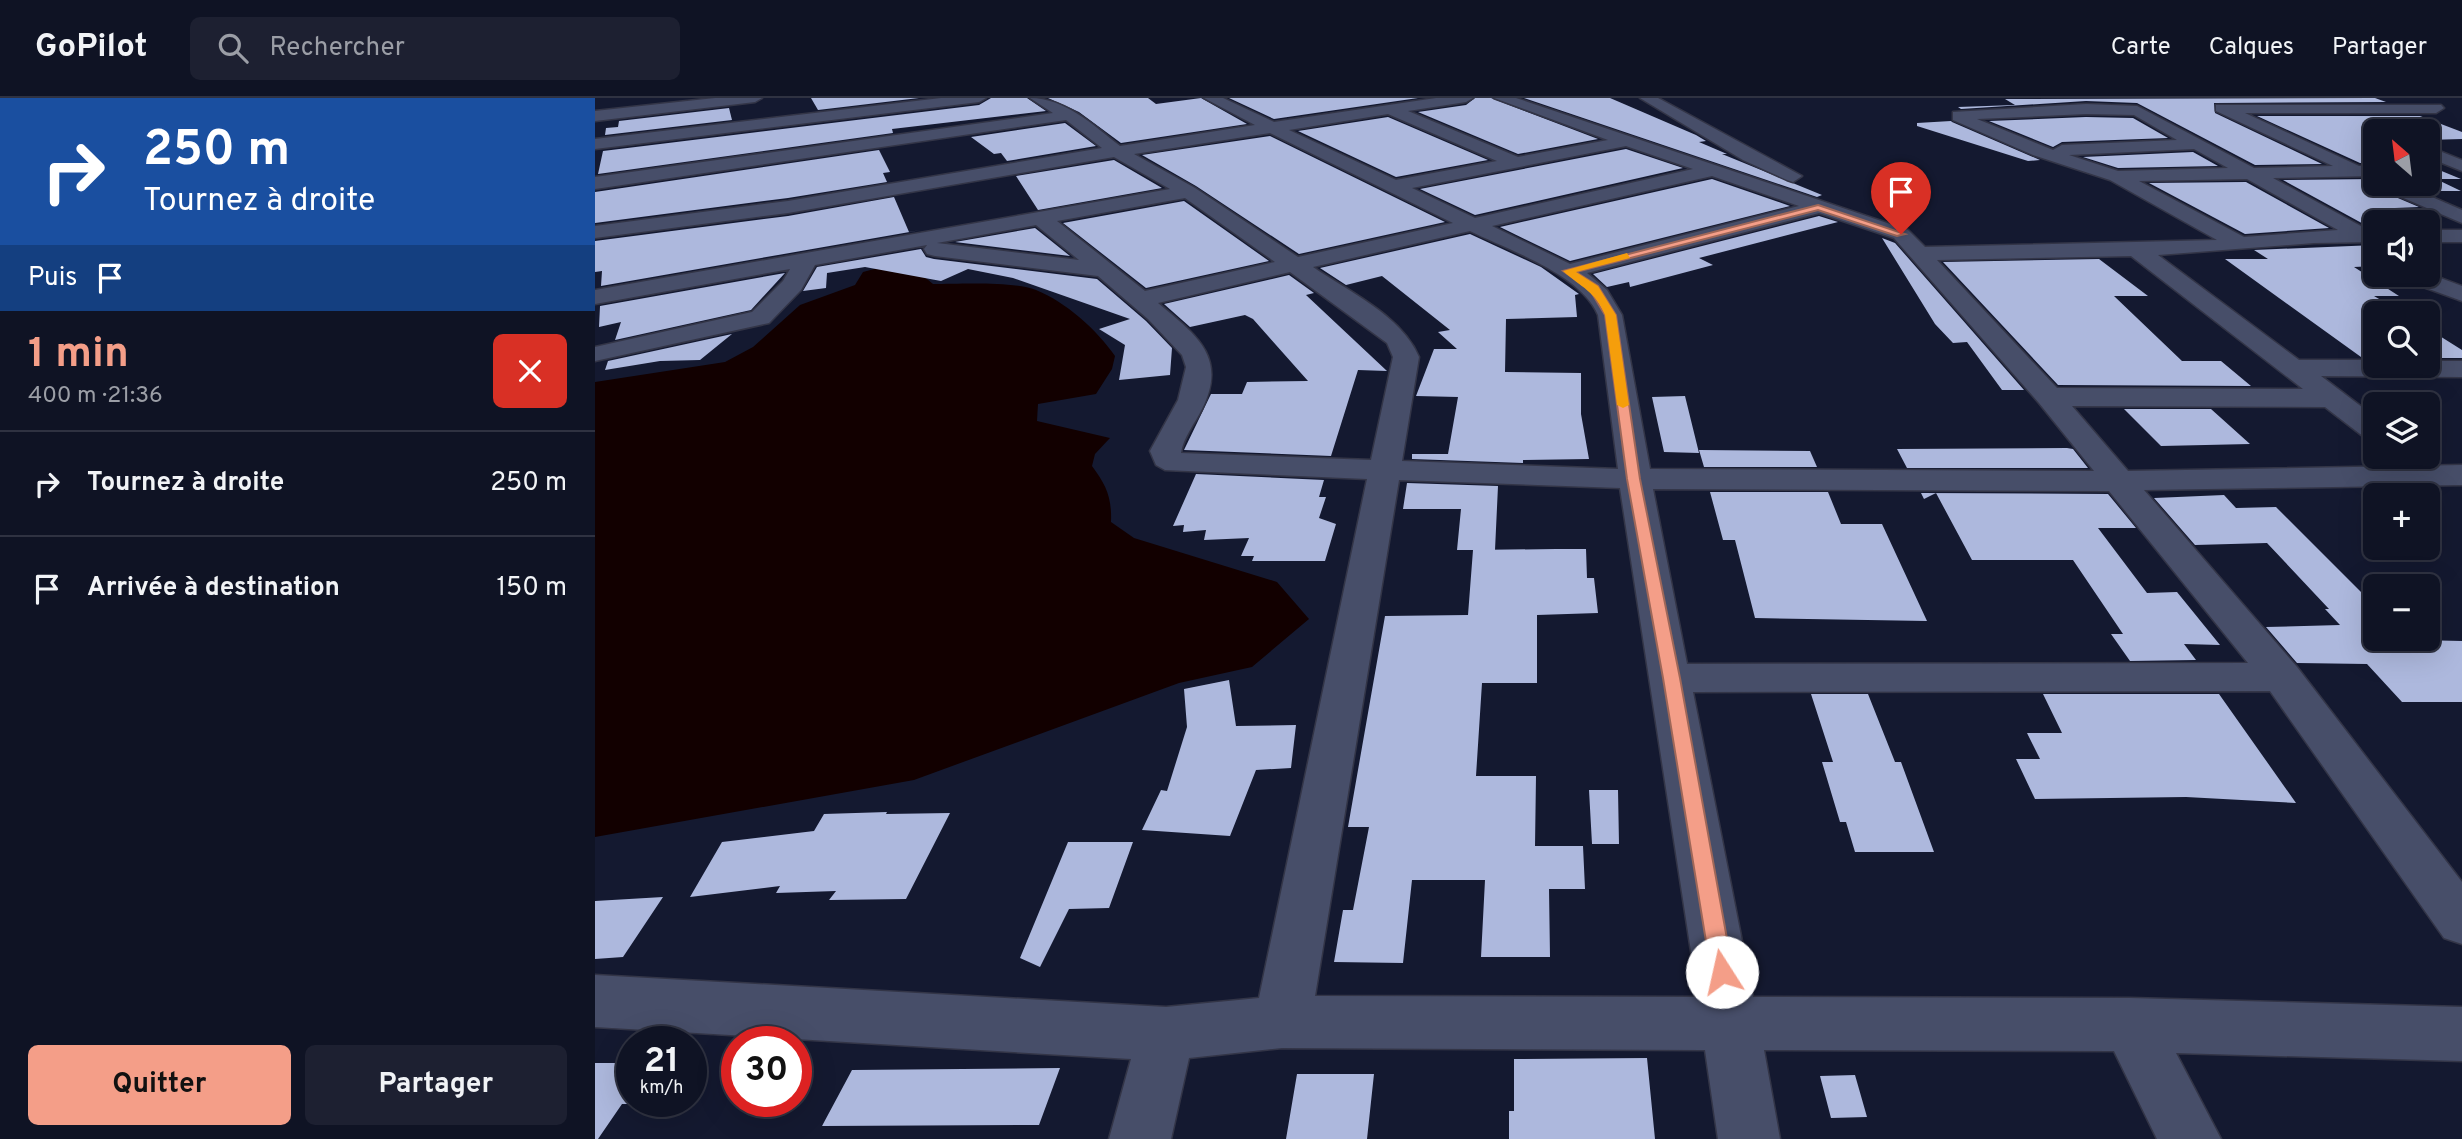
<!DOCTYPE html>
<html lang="fr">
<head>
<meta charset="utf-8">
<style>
  :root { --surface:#0f1324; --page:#1d2031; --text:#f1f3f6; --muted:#9b9ea6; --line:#2f3241; --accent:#f49e88 }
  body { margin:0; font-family:Overpass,sans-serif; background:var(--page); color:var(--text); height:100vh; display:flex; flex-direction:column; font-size:26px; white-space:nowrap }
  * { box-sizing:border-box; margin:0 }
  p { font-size:23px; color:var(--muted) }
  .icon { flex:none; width:38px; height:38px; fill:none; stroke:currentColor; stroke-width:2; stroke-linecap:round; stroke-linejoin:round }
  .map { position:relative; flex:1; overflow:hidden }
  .panel { display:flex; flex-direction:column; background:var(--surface); width:595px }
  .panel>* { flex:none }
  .banner { background:#1a4fa0; color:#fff; overflow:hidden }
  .needle { width:46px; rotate:332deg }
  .controls { position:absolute; left:1768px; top:21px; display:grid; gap:14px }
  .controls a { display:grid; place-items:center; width:77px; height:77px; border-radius:10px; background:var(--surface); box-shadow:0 7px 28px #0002,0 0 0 2px var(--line); font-size:35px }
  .speed { position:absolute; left:21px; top:928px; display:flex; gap:14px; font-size:35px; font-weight:700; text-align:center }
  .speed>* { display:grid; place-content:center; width:91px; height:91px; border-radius:50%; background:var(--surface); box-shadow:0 7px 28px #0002,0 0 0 2px var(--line); line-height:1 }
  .speed small { font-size:18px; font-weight:400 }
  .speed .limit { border:10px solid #d22; background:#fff; color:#111 }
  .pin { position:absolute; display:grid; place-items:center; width:60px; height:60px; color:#fff; margin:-72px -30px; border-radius:50% 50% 50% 0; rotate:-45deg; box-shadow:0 0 7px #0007 }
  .pin .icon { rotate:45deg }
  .me { position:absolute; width:77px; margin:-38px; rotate:350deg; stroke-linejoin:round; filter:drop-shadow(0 0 5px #0008) }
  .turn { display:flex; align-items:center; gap:24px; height:147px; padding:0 28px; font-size:32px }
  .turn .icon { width:91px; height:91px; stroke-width:2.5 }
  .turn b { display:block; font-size:49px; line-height:60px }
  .then { display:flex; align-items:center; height:66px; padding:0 28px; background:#0003; gap:14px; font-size:26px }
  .round { display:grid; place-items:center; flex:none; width:74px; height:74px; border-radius:10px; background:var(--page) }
  .head { display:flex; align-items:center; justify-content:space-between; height:119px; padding:0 28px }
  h1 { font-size:42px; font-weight:700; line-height:52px; color:var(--accent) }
  .button { display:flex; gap:14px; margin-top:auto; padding:14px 28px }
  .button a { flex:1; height:80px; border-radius:10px; background:var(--accent); color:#111; font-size:28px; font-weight:700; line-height:80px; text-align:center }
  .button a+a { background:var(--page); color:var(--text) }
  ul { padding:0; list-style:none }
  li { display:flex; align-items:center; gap:21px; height:105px; padding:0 28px; border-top:2px solid var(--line) }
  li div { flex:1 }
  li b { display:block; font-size:26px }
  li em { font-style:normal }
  header { display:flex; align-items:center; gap:42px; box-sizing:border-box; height:98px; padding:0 35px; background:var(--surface); border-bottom:2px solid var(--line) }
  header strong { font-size:33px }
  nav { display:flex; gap:38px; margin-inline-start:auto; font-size:24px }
  .search { width:490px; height:63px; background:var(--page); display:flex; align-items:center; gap:18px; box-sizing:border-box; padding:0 24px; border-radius:10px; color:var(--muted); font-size:26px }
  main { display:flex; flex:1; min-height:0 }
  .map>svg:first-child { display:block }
  .water { fill:#120000 }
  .building { fill:#adb8dd }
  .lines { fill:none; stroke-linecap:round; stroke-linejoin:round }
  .street-casing { stroke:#333547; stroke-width:3 }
  .street { fill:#474e69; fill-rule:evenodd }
  .route { fill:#f49e88; stroke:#9f6758; stroke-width:2 }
  .slow { fill:#f59e0b }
</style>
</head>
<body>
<header>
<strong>GoPilot</strong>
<div class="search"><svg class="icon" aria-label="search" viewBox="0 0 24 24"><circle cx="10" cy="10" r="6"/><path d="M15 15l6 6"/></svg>Rechercher</div>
<nav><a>Carte</a><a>Calques</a><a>Partager</a></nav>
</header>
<main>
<section class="panel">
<div class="banner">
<div class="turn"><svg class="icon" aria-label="right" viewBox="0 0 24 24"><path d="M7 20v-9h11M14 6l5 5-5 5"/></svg><div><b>250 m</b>Tournez à droite</div></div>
<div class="then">Puis<svg class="icon" aria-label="arrive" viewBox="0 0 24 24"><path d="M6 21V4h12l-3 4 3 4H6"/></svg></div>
</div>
<div class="head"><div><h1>1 min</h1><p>400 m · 21:36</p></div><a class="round" style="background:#d93025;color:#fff"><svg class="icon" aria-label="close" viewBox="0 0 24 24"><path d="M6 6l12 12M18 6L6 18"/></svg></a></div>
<ul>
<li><svg class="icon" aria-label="right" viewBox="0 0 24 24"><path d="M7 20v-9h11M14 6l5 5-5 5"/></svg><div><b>Tournez à droite</b></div><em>250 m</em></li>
<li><svg class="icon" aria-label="arrive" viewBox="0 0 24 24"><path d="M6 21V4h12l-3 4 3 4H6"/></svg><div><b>Arrivée à destination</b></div><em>150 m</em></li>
</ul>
<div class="button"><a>Quitter</a><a>Partager</a></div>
</section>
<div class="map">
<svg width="1867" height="1041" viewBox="0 0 1867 1041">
  <rect width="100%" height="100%" fill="#141930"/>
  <!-- water -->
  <path class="water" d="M 298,166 L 326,176 L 338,186 C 365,186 418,183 441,192 C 471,204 502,232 520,258 L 517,271 L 501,296 L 443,306 L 442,323 L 515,340 L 500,356 L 497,368 C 511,387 517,399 516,424 L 539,440 L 682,484 L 714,521 L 657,569 L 584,585 L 319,682 L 0,739 L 0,284 L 130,264 L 158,249 L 205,207 L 260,187 L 268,174 Z"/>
  <!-- building -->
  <path class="building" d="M 216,0 L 324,0 L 223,12 Z
    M 396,0 L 432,0 L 451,13 L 297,31 L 298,35 L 3,76 L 8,53 L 384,7 Z
    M 453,0 L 553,0 L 561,6 L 606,0 L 652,26 L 526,45 L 484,14 Z
    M 634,0 L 823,0 L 679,21 Z
    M 880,0 L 896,0 L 1003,41 L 923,56 L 823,14 L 871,7 Z
    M 929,0 L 1015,0 L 1101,37 L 1111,43 L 1104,44 L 1132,56 L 1127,56 L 1227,97 L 1222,99 Z
    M 1780,0 L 1791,4 L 1619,5 L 1620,15 L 1727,66 L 1660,67 L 1542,5 L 1491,3 L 1366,11 L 1363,9 L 1420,7 L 1410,1 Z
    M 134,10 L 137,22 L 10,37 L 11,30 L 23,29 L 24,23 Z
    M 1662,18 L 1825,18 L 1867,34 L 1867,41 L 1832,42 L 1832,33 L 1780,33 L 1780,42 L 1772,42 L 1780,46 L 1780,65 L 1765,65 Z
    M 793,19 L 893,62 L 801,79 L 703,33 Z
    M 1491,19 L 1538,20 L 1573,40 L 1467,44 L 1458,49 L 1394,23 Z
    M 1356,23 L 1357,24 L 1445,62 L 1433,63 L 1322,28 L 1322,25 Z
    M 470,25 L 501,48 L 412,63 L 406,55 L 399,56 L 376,39 Z
    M 675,38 L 850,124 L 704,156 L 601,88 L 547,57 Z
    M 1031,51 L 1088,70 L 880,117 L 825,91 Z
    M 284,52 L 295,74 L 288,75 L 292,84 L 193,100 L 0,125 L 0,94 Z
    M 1598,54 L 1623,68 L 1523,70 L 1488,59 Z
    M 519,62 L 567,90 L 443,112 L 421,78 Z
    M 1832,67 L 1866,81 L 1841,81 L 1866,93 L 1830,93 L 1813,86 L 1832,86 Z
    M 1117,81 L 1195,108 L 975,163 L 905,129 Z
    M 1780,81 L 1784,92 L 1824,109 L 1800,110 L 1817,118 L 1807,118 L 1820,124 L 1780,124 L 1780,129 L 1774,129 L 1688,82 Z
    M 1651,84 L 1734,130 L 1650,136 L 1554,85 Z
    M 299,99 L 314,134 L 326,132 L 6,188 L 7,173 L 0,174 L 0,143 L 193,118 Z
    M 589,103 L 674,163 L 551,190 L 468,125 Z
    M 1224,118 L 1243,124 L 1104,160 L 1118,167 L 1035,189 L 1034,184 L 1012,189 L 998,176 Z
    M 440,130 L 475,158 L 360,144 Z
    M 875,136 L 946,169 L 984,196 L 980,197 L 982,219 L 911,221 L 910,274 L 986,275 L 986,316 L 994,361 L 928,362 L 928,365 L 817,361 L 817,356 L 853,356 L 863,299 L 821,298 L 839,251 L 862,251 L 843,234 L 855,232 L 787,178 L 751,187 L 725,170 Z
    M 1287,140 L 1300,145 L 1429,292 L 1407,292 L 1372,244 L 1358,245 L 1340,226 Z
    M 1780,147 L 1780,168 L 1759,169 L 1804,198 L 1779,198 L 1808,215 L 1780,215 L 1780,259 L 1766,259 L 1630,161 L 1673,161 L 1659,152 Z
    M 326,151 L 331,159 L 339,161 L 502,181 L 551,223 L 577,250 L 575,277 L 524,282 L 530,247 L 504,231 L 535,221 L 418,180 L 373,171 L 346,183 L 270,169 L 232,175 L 231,190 L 208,193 L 222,169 Z
    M 1504,161 L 1553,198 L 1519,198 L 1587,263 L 1626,263 L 1656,288 L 1463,287 L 1348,164 Z
    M 190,175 L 156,212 L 20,242 L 26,224 L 4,229 L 5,208 Z
    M 694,177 L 719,195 L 711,197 L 792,273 L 763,272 L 736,358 L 589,352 L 616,296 L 647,296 L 652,284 L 713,283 L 658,221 L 650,217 L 595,229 L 569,206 Z
    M 1832,230 L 1867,252 L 1867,260 L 1832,260 Z
    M 137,236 L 105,262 L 65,263 L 10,272 L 13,263 Z
    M 1090,298 L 1104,355 L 1069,354 L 1057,299 Z
    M 1529,311 L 1616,311 L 1655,346 L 1566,348 Z
    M 1472,350 L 1478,351 L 1493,370 L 1312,370 L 1302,351 Z
    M 1104,352 L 1215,353 L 1222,369 L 1109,369 Z
    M 601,376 L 729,382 L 724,399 L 731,399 L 724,420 L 741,426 L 730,463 L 657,463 L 659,458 L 646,458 L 654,440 L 609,442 L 611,432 L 588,434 L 589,427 L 578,428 Z
    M 812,385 L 903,388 L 900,452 L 862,452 L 866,411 L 808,411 Z
    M 1115,394 L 1233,394 L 1246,426 L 1287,426 L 1332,523 L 1160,520 L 1140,442 L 1128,442 Z
    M 1326,395 L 1513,396 L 1541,430 L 1503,430 L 1552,495 L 1582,494 L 1625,547 L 1589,546 L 1601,562 L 1535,563 L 1516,536 L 1528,536 L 1478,462 L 1377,462 L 1341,395 L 1329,401 Z
    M 1629,397 L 1641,410 L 1681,409 L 1780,508 L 1780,541 L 1867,543 L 1867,604 L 1807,604 L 1772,566 L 1702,565 L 1671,529 L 1745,527 L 1730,511 L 1734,511 L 1672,445 L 1600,447 L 1559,400 Z
    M 961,451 L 991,451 L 992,480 L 999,480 L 1003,515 L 942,517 L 942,585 L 887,585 L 881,678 L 941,678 L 940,748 L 988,748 L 990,791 L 954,791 L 955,859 L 886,859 L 890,782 L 817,782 L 808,865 L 739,864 L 748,812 L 758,812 L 774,729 L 753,729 L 790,518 L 873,517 L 878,452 Z
    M 634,582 L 641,628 L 701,627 L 696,670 L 661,672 L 635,738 L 547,732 L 566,692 L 572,693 L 592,629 L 589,591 Z
    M 1216,596 L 1273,596 L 1300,664 L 1306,664 L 1339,754 L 1260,754 L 1251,724 L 1245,724 L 1227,664 L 1238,664 Z
    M 1448,596 L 1624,596 L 1701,705 L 1591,699 L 1440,701 L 1421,661 L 1445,661 L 1432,635 L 1467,635 Z
    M 994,692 L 1023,692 L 1024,746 L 997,746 Z
    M 292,714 L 291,716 L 355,715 L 311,801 L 234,802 L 241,793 L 181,795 L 185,788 L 95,799 L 127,744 L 219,733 L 229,716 Z
    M 473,744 L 538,744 L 514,810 L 474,811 L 445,869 L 425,860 Z
    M 68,799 L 28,859 L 0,861 L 0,803 Z
    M 1052,960 L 1060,1041 L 914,1041 L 914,1013 L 919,1013 L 919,961 Z
    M 0,965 L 37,965 L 37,1006 L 27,1006 L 3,1041 L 0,1041 Z
    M 465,970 L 444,1027 L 227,1028 L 257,972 Z
    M 702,976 L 779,976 L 772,1041 L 691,1041 Z
    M 1260,977 L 1272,1019 L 1236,1020 L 1225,978 Z"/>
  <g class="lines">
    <!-- street casing -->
    <g class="street-casing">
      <path id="street" d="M 120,0 L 167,0 L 160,4 L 0,23 L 0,13 Z
        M 346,0 L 391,0 L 384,4 L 0,51 L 0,41 Z
        M 435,0 C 470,0 498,27 525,48 L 660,27 L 609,0 L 628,0 L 679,24 L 841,0 L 878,0 L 871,4 L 813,13 L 923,59 L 1013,42 L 899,0 L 921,0 L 1313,132 L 1330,149 L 1622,142 L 1515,82 L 1438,57 L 1358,22 L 1358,14 L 1491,6 L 1542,8 L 1659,70 L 1738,68 L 1621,13 L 1621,7 L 1846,7 L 1849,10 L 1841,15 L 1650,15 L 1764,68 L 1780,68 L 1780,78 L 1678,80 L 1773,132 L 1780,132 L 1780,144 L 1719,145 L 1563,157 L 1704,262 L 1780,262 L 1780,268 L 1832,268 L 1832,263 L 1867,263 L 1867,279 L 1726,278 L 1780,319 L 1780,342 L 1769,339 L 1730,309 L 1477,308 L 1533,373 L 1867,367 L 1867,387 L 1549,392 L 1702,569 L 1867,784 L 1867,846 L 1849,840 L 1675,593 L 1098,594 L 1158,899 L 1535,900 L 1867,909 L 1867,963 L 1581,955 L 1626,1041 L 1562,1041 L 1519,953 L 1169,952 L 1185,1041 L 1123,1041 L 1110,952 L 687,950 L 594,960 L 576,1041 L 514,1041 L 536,961 L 0,929 L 0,877 L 571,909 L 664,900 L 772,381 L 570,372 L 561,367 L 555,353 L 583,302 L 591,269 L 587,257 L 553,221 L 503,178 L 340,158 L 332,156 L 329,151 L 332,147 L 220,167 L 206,192 L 174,225 L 0,263 L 0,249 L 157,214 L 188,183 L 195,171 L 0,206 L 0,192 L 575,91 L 519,59 L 193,115 L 0,140 L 0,128 L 193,103 L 507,50 L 471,22 L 0,91 L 0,79 L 458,15 ZM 793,16 L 902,63 L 801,82 L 694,32 ZM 1491,16 L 1539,17 L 1582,42 L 1467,47 L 1458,52 L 1382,21 ZM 675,35 L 858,125 L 703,159 L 600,90 L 539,56 ZM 1031,48 L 1098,71 L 880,120 L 817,90 ZM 1599,51 L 1633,70 L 1523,73 L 1474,57 ZM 1117,78 L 1204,108 L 975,166 L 897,128 ZM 1652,81 L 1743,132 L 1649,139 L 1544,83 ZM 590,100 L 680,164 L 550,193 L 462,123 ZM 1224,115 L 1299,140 L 1444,305 L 1499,373 L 1055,371 L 1027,217 L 1012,192 L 992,175 ZM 441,127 L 484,162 L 342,145 ZM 875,133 C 913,152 986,176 1003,217 L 1023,371 L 807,363 L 824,259 C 806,217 754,194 718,169 ZM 1536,158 L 1708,291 L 1462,290 L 1342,162 ZM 695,174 L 792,245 L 798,259 L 776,362 L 586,355 C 588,340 600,325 607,311 C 633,259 601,237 563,205 ZM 804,382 L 1025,390 L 1103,899 L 720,898 ZM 1058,391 L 1514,393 L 1653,565 L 1092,566 Z
        M 1045,0 L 1063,0 L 1207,78 L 1198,84 L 1192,82 L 1148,62 Z
        M 1832,48 L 1867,62 L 1867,73 L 1832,59 Z
        M 1783,86 L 1807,86 L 1867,112 L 1867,125 L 1785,90 Z
        M 1832,132 L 1867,132 L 1867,144 L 1832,144 Z
        M 1832,175 L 1867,188 L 1867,203 L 1809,182 L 1806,177 Z"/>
    </g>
    <!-- street -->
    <use href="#street" class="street"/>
  </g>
  <!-- route -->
  <path class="route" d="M 1223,107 L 1310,136 L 1302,138 L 1223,112 L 981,174 L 1003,188 L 1021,217 L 1045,381 L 1085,580 L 1138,874 L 1135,881 L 1127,884 L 1119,881 L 1116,874 L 1068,580 L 1032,381 L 1010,217 L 995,192 L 968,173 Z"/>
  <!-- slow -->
  <path class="slow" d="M 1032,155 L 1035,160 L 981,174 L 1003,188 L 1021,217 L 1034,307 L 1028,310 L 1022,307 L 1010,217 C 1001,194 986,189 968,173 Z"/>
</svg>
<div class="controls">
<a><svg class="needle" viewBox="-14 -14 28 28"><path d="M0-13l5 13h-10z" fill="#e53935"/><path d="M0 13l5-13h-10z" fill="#9b9ea6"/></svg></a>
<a><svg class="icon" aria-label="sound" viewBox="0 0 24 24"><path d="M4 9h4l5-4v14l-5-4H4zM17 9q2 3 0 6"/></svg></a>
<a><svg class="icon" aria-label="search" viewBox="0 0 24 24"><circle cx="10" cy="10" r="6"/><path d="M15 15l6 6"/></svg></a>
<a><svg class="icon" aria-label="layers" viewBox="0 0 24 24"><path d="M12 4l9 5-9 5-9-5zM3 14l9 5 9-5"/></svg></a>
<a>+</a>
<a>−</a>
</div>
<div class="speed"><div>21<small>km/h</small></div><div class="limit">30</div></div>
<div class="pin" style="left:1306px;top:136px;background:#d93025"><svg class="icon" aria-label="arrive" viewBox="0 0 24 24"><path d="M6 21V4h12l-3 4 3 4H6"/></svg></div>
<svg class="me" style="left:1127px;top:874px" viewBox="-20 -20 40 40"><circle r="19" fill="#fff"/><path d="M0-13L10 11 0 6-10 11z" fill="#f49e88"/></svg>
</div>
</main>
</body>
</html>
